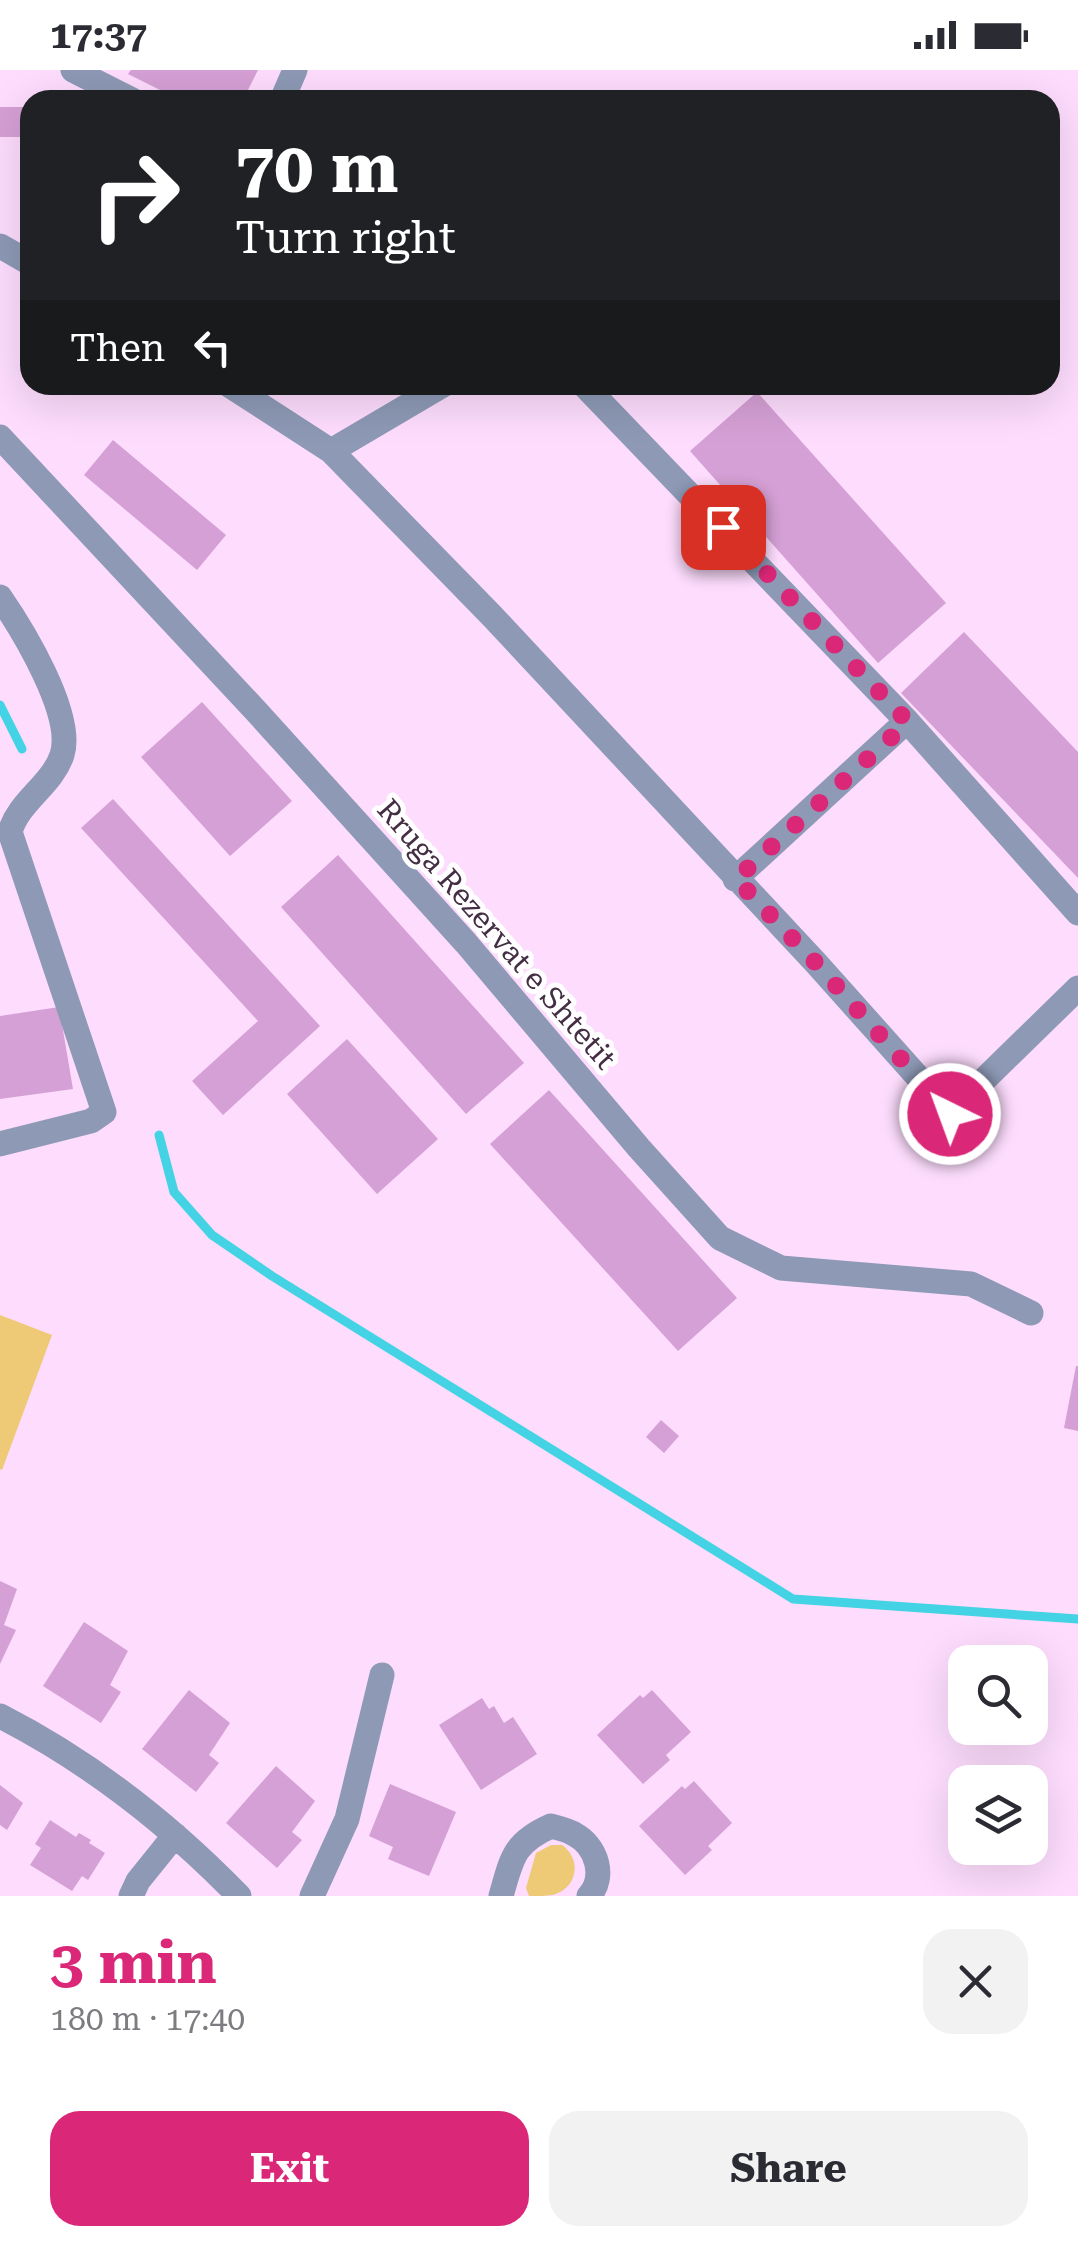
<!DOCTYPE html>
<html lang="en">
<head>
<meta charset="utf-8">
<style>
  :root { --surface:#fff; --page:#f2f2f3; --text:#2b2b33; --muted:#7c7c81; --accent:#db2777 }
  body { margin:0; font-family:"Roboto Serif",serif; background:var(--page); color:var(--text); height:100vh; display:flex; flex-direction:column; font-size:38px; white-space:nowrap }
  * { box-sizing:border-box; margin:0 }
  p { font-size:32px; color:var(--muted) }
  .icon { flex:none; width:55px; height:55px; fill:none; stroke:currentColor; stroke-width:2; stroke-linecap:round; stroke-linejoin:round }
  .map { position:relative; height:1826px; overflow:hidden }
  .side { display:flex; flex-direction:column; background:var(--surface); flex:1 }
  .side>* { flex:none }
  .top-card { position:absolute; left:20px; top:20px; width:1040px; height:305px; border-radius:30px; box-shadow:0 10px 40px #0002; background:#202124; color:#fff; overflow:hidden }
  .controls { position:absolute; left:948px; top:1575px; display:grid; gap:20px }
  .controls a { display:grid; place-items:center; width:100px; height:100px; border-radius:20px; background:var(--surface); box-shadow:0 10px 40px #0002; font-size:50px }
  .pin { position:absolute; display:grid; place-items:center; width:85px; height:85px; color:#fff; margin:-42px; border-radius:20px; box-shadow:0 5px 15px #0006 }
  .me { position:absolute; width:110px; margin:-55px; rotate:318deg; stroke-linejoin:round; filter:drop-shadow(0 0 8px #0008) }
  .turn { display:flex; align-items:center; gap:35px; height:210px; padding:0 50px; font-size:45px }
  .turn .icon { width:130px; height:130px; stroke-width:2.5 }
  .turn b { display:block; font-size:70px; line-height:85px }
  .then { display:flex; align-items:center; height:95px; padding:0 50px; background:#0003; gap:20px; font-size:38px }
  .round { display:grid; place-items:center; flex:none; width:105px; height:105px; border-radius:30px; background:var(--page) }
  .headline { display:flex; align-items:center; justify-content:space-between; height:170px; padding:0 50px }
  h1 { font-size:60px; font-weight:700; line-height:75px; color:var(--accent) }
  .action { display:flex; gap:20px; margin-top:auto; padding:20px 50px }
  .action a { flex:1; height:115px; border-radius:30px; background:var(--accent); color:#fff; font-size:40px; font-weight:700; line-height:115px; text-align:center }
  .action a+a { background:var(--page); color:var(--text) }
  .status { display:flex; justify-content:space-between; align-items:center; height:70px; padding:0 50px; background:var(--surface); direction:ltr }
  .status svg { height:28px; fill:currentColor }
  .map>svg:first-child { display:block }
  .green { fill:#eeca77 }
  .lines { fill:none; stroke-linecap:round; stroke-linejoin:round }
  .stream { stroke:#43d3e4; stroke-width:9 }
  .building { fill:#d5a0d5 }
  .minor { stroke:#8d99b5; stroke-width:25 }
  .route { stroke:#db2777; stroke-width:18; stroke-dasharray:0 32.4 }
  .labels { text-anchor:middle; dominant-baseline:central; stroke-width:10; stroke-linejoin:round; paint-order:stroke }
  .street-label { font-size:30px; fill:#432e43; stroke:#fff }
</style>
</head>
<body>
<div class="status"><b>17:37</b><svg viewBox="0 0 49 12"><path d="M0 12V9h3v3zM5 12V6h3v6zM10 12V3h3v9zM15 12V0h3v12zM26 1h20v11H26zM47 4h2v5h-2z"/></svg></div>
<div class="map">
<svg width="1078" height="1826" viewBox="0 0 1078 1826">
  <rect width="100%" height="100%" fill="#fddcfd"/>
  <!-- green -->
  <path class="green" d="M 0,1245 L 52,1265 L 2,1400 L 0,1399 Z
    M 551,1775 L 562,1775 C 582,1789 578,1818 553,1825 C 546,1826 536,1826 529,1826 L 526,1818 L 536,1783 Z"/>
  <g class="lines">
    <!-- stream -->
    <path class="stream" d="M 0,635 L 22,679
      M 159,1065 L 174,1122 L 212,1165 L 272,1206 L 793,1529 L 1078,1549"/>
  </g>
  <!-- building -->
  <path class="building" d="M 131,0 L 258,0 L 243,30 L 180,30 L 128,4 Z
    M 0,37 L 30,37 L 30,67 L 0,67 Z
    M 757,322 L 946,533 L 878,593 L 690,381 Z
    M 113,370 L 226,465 L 197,500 L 84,405 Z
    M 964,562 L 1078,682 L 1078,808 L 901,623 Z
    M 202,632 L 292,731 L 230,786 L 141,687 Z
    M 113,729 L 320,956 L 223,1045 L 192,1011 L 258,951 L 81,758 Z
    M 338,785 L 524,993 L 466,1044 L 281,837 Z
    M 59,937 L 73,1019 L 0,1029 L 0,946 Z
    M 347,969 L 438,1069 L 377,1124 L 287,1024 Z
    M 549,1020 L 737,1228 L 678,1281 L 490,1074 Z
    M 1076,1296 L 1078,1296 L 1078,1361 L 1064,1358 Z
    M 661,1350 L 679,1366 L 664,1383 L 646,1367 Z
    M 0,1511 L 17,1519 L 4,1555 L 16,1560 L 0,1594 Z
    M 84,1552 L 128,1581 L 110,1615 L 121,1622 L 101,1653 L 43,1616 Z
    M 189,1620 L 230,1653 L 209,1685 L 219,1693 L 196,1722 L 142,1679 Z
    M 652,1620 L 691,1662 L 666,1685 L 670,1690 L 643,1714 L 597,1665 L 640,1625 L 643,1628 Z
    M 482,1628 L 489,1639 L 494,1636 L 504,1653 L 513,1647 L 537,1684 L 481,1720 L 439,1655 Z
    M 276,1696 L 315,1731 L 292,1762 L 302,1770 L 277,1798 L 226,1753 Z
    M 694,1711 L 732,1753 L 708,1776 L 712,1780 L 685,1805 L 639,1756 L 682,1716 L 685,1719 Z
    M 390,1714 L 456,1742 L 429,1806 L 388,1789 L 393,1777 L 369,1766 Z
    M 0,1715 L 23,1733 L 7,1760 L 0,1755 Z
    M 50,1750 L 76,1767 L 79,1763 L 91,1770 L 89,1773 L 105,1783 L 88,1810 L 82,1806 L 72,1821 L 30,1795 L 41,1778 L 35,1774 Z"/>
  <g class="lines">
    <!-- minor -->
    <path class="minor" d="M 73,0 L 132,30
      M 282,30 L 295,0
      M 0,176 L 30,193
      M 229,315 L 331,381 L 492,546 L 816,893 L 950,1043 L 1078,918
      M 584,315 L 907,651 L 1078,843
      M 0,367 L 256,641 L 466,873 L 639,1078 L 720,1168 L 781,1198 L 971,1214 L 1031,1243
      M 331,381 L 443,315
      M 0,527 C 22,559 75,645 62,685 C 52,715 18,732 10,762 L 104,1042 L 91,1051 L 0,1074
      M 735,809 L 907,651
      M 0,1646 C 90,1692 169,1754 239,1826
      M 131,1826 L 138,1811 L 175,1765
      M 312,1826 L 347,1749 L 382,1605
      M 501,1826 C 512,1788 513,1773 551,1756 C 558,1758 568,1760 574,1764 C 597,1776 606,1807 589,1826"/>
  </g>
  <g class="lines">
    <!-- route -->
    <path class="route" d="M 723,457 L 908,652 L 736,809 L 816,893 L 950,1044"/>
  </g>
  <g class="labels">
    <!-- street labels -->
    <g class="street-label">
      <text transform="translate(497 864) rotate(49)">Rruga Rezervat e Shtetit</text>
    </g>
  </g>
</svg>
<div class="controls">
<a><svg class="icon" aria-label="search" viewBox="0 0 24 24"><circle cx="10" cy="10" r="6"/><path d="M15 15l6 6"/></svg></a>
<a><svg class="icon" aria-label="layers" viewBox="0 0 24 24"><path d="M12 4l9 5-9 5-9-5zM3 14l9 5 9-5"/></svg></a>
</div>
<div class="pin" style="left:723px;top:457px;background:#d93025"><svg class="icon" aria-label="arrive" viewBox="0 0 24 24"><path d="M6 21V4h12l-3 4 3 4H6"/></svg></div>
<svg class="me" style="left:950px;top:1044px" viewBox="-20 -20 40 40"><circle r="17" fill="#db2777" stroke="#fff" stroke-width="3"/><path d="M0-11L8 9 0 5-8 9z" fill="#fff"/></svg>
<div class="top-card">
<div class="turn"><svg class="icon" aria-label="right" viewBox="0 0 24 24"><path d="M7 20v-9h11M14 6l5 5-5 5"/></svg><div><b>70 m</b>Turn right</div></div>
<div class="then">Then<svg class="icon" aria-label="left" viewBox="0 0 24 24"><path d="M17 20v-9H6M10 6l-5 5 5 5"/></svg></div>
</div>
</div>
<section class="side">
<div class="headline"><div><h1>3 min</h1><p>180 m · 17:40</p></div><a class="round"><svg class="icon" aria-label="close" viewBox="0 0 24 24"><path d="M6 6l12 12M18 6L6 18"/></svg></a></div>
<div class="action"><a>Exit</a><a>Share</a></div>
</section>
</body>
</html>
